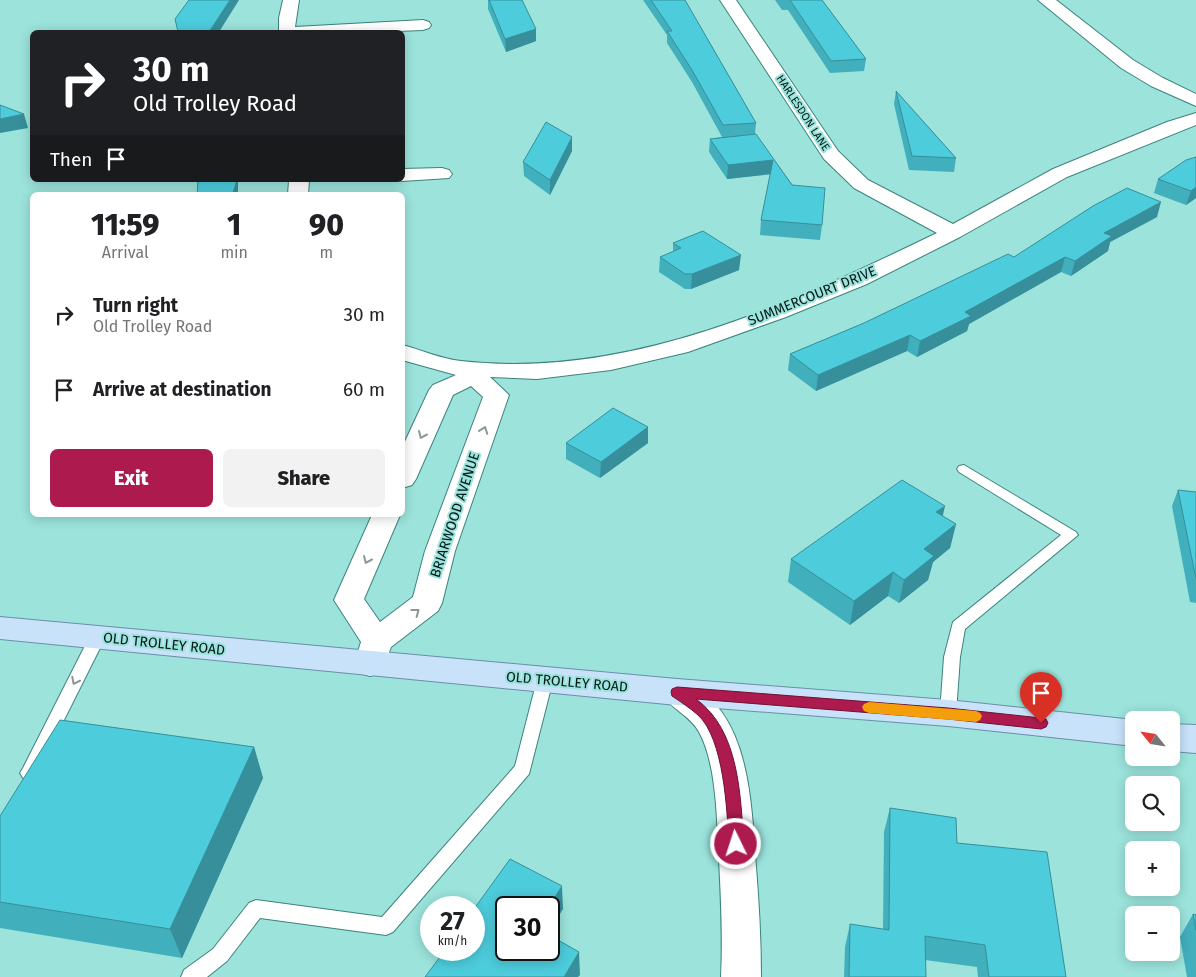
<!DOCTYPE html>
<html lang="en">
<head>
<meta charset="utf-8">
<style>
  :root { --surface:#fff; --page:#f2f2f2; --text:#202124; --muted:#757577; --accent:#ac1a4e }
  body { margin:0; font-family:"Fira Sans",sans-serif; background:var(--page); color:var(--text); height:100vh; display:flex; flex-direction:column; font-size:19px; white-space:nowrap }
  * { box-sizing:border-box; margin:0 }
  p { font-size:16px; color:var(--muted) }
  .icon { flex:none; width:28px; height:28px; fill:none; stroke:currentColor; stroke-width:2; stroke-linecap:round; stroke-linejoin:round }
  .map { position:relative; flex:1; overflow:hidden }
  .sheet { position:absolute; left:30px; top:192px; width:375px; height:325px; display:flex; flex-direction:column; background:var(--surface); border-radius:8px; box-shadow:0 2px 12px #0003 }
  .sheet>* { flex:none }
  .top-card { position:absolute; left:30px; top:30px; width:375px; height:152px; border-radius:8px; box-shadow:0 2px 12px #0003; background:#202124; color:#fff; overflow:hidden }
  .needle { width:32px; rotate:300deg }
  .controls { position:absolute; left:1125px; top:711px; display:grid; gap:10px }
  .controls a { display:grid; place-items:center; width:55px; height:55px; border-radius:8px; background:var(--surface); box-shadow:0 2px 12px #0003; font-size:25px }
  .speed { position:absolute; left:420px; top:896px; display:flex; gap:10px; font-size:25px; font-weight:700; text-align:center }
  .speed>* { display:grid; place-content:center; width:65px; height:65px; border-radius:50%; background:var(--surface); box-shadow:0 2px 12px #0003; line-height:1 }
  .speed small { font-size:12px; font-weight:400 }
  .speed .limit { border:2px solid #111; border-radius:8px; background:#fff; color:#111 }
  .pin { position:absolute; display:grid; place-items:center; width:42px; height:42px; color:#fff; margin:-51px -21px; border-radius:50% 50% 50% 0; rotate:-45deg; box-shadow:0 0 5px #0007 }
  .pin .icon { rotate:45deg }
  .me { position:absolute; width:55px; margin:-28px; rotate:356deg; stroke-linejoin:round; filter:drop-shadow(0 0 4px #0008) }
  .turn { display:flex; align-items:center; gap:18px; height:105px; padding:0 20px; font-size:22px }
  .turn .icon { width:65px; height:65px; stroke-width:2.5 }
  .turn b { display:block; font-size:35px; line-height:42px }
  .then { display:flex; align-items:center; height:48px; padding:0 20px; background:#0003; gap:10px; font-size:19px }
  .eta { display:flex; justify-content:space-evenly; align-items:center; height:85px; text-align:center }
  .eta b { font-size:30px; font-weight:800; line-height:35px }
  .button { display:flex; gap:10px; margin-top:auto; padding:10px 20px }
  .button a { flex:1; height:58px; border-radius:8px; background:var(--accent); color:#fff; font-size:20px; font-weight:800; line-height:58px; text-align:center }
  .button a+a { background:var(--page); color:var(--text) }
  ul { padding:0; list-style:none }
  li { display:flex; align-items:center; gap:15px; height:75px; padding:0 20px }
  li div { flex:1 }
  li b { display:block; font-size:19px }
  li em { font-style:normal }
  .map>svg:first-child { display:block }
  .lines { fill:none; stroke-linecap:round; stroke-linejoin:round }
  .lane-casing { stroke:#3c837c; stroke-width:2 }
  .street-casing { stroke:#3c837c; stroke-width:2 }
  .primary-casing { stroke:#6a8fa8; stroke-width:2 }
  .lane { fill:#fff; fill-rule:evenodd }
  .street { fill:#fff; fill-rule:evenodd }
  .primary { fill:#c8e2fa; fill-rule:evenodd }
  .wall { fill:#42afbd }
  .shaded-wall { fill:#368f9a }
  .building { fill:#4dccdc; stroke:#368f9a }
  .oneway { stroke:#8c9897 }
  .route { fill:#ac1a4e; stroke:#701133 }
  .slow { fill:#f59e0b }
  .labels { text-anchor:middle; dominant-baseline:central; stroke-width:4; stroke-linejoin:round; paint-order:stroke }
  .far-street-label { font-size:11px; fill:#001917; stroke:#9be3db }
  .street-label { font-size:14px; fill:#001917; stroke:#9be3db }
</style>
</head>
<body>
<div class="map">
<svg width="1196" height="977" viewBox="0 0 1196 977">
  <rect width="100%" height="100%" fill="#9be3db"/>
  <g class="lines">
    <!-- lane casing -->
    <g class="lane-casing">
      <path id="lane" d="M 964,465 L 1076,532 L 1078,535 L 965,629 L 960,657 L 956,713 L 954,718 L 948,720 L 942,718 L 940,713 L 944,657 L 953,622 L 1061,535 L 959,472 L 957,469 L 959,466 Z
        M 97,632 L 103,634 L 105,638 L 35,778 L 29,780 L 23,778 L 20,773 L 23,768 L 89,638 L 91,634 Z
        M 545,674 L 551,676 L 553,680 L 529,774 L 393,932 L 386,935 L 260,918 L 227,961 L 207,977 L 181,977 L 184,970 L 213,949 L 249,903 L 256,900 L 382,917 L 515,766 L 537,680 L 539,676 Z"/>
    </g>
    <!-- street casing -->
    <g class="street-casing">
      <path id="street" d="M 283,0 L 299,0 L 295,27 L 423,20 L 429,22 L 431,25 L 429,28 L 423,30 L 371,32 L 279,32 L 279,18 Z
        M 720,0 L 736,0 L 838,151 L 868,180 L 953,224 L 1053,169 L 1167,122 L 1196,113 L 1196,125 L 1067,177 L 960,237 L 867,284 L 786,317 L 688,352 L 611,370 L 537,379 L 490,377 L 509,395 L 455,551 L 442,603 L 438,611 L 391,647 L 381,673 L 370,676 L 359,673 L 354,664 L 361,642 L 334,600 L 372,515 L 400,515 L 364,599 L 380,622 L 413,597 L 425,551 L 483,397 L 471,386 L 453,395 L 416,479 L 412,485 L 402,488 L 402,448 L 429,390 L 433,385 L 456,375 L 402,360 L 402,345 C 422,350 441,359 461,361 C 628,380 790,304 937,233 L 854,188 L 824,159 Z
        M 1038,0 L 1056,0 L 1133,60 L 1163,78 L 1196,94 L 1196,106 L 1151,86 L 1121,68 Z
        M 442,168 L 449,170 L 452,174 L 449,178 L 402,181 L 398,180 L 402,180 L 402,169 Z
        M 289,180 L 309,180 L 308,195 L 288,195 Z
        M 677,679 C 751,703 751,803 756,867 C 759,904 761,940 761,977 L 721,977 C 723,938 721,899 719,859 C 717,823 717,764 699,732 C 690,715 670,709 661,692 L 666,683 Z"/>
    </g>
    <!-- primary casing -->
    <g class="primary-casing">
      <path id="primary" d="M 0,617 L 677,679 L 948,700 L 1134,720 L 1134,746 L 948,726 L 677,705 L 0,639 Z
        M 1171,724 L 1196,725 L 1196,753 L 1171,751 Z"/>
    </g>
    <!-- lane -->
    <use href="#lane" class="lane"/>
    <!-- street -->
    <use href="#street" class="street"/>
    <!-- primary -->
    <use href="#primary" class="primary"/>
  </g>
  <!-- wall -->
  <path class="wall" d="M 488,0 L 522,0 L 536,41 L 506,52 L 488,9 Z
    M 643,0 L 685,0 L 756,123 L 755,134 L 822,225 L 820,240 L 760,235 L 761,220 L 770,174 L 727,179 L 709,152 L 710,139 L 722,137 L 692,82 L 667,43 L 667,35 Z
    M 775,0 L 822,0 L 866,59 L 864,71 L 830,73 L 788,10 L 782,10 Z
    M 896,91 L 956,158 L 954,172 L 909,170 L 894,104 Z
    M 572,137 L 572,151 L 550,195 L 524,176 L 523,162 Z
    M 1196,157 L 1196,198 L 1186,205 L 1154,193 L 1158,179 Z
    M 1157,217 L 1110,242 L 1108,251 L 1071,276 L 1061,272 L 969,324 L 967,331 L 917,357 L 907,351 L 816,391 L 788,370 L 790,354 L 864,323 L 1014,257 Z
    M 673,243 L 739,270 L 691,289 L 685,289 L 659,272 L 660,257 L 673,252 Z
    M 648,427 L 648,443 L 600,478 L 566,459 L 566,443 Z
    M 1178,490 L 1196,492 L 1196,603 L 1190,602 L 1172,506 Z
    M 943,516 L 956,524 L 950,548 L 933,562 L 928,580 L 899,603 L 888,596 L 850,625 L 788,582 L 791,559 Z
    M 254,747 L 263,778 L 182,958 L 0,928 L 0,816 Z
    M 890,808 L 957,843 L 1066,977 L 978,977 L 977,967 L 925,960 L 926,977 L 844,977 L 845,947 L 850,924 L 883,929 L 884,832 Z
    M 1193,914 L 1196,915 L 1196,977 L 1187,977 L 1180,937 Z"/>
  <!-- shaded-wall -->
  <path class="shaded-wall" d="M 230,0 L 239,0 L 219,32 L 209,32 Z
    M 536,29 L 536,41 L 506,52 L 505,39 Z
    M 24,114 L 28,128 L 0,133 L 0,119 Z
    M 572,137 L 572,151 L 550,195 L 550,180 Z
    M 773,160 L 772,174 L 727,179 L 728,165 Z
    M 236,180 L 238,180 L 238,195 L 232,195 Z
    M 1196,187 L 1196,198 L 1186,205 L 1191,191 Z
    M 1161,202 L 1157,217 L 1110,242 L 1108,251 L 1071,276 L 1075,261 L 1104,233 Z
    M 741,255 L 739,270 L 691,289 L 692,274 Z
    M 1065,257 L 1061,272 L 969,324 L 967,331 L 917,357 L 920,341 L 965,312 Z
    M 910,335 L 907,351 L 816,391 L 818,375 Z
    M 648,427 L 648,443 L 600,478 L 601,462 Z
    M 945,506 L 940,529 L 936,512 Z
    M 956,524 L 950,548 L 933,562 L 928,580 L 899,603 L 904,580 L 924,549 Z
    M 893,572 L 888,596 L 850,625 L 854,601 Z
    M 254,747 L 263,778 L 182,958 L 170,929 Z
    M 562,886 L 563,909 L 549,931 L 549,908 L 548,908 Z
    M 579,952 L 580,975 L 578,977 L 564,977 Z"/>
  <!-- building -->
  <path class="building" d="M 189,0 L 230,0 L 209,32 L 178,32 L 175,19 Z
    M 489,0 L 522,0 L 536,29 L 505,39 Z
    M 651,0 L 685,0 L 756,123 L 723,125 L 692,70 L 667,31 L 672,31 Z
    M 790,0 L 822,0 L 866,59 L 831,61 Z
    M 896,91 L 956,158 L 912,156 Z
    M 0,105 L 24,114 L 0,119 Z
    M 546,122 L 572,137 L 550,180 L 523,162 Z
    M 756,134 L 792,185 L 825,188 L 822,225 L 761,220 L 773,160 L 728,165 L 710,139 Z
    M 1196,157 L 1196,187 L 1191,191 L 1158,179 L 1186,160 Z
    M 198,180 L 236,180 L 236,184 L 232,195 L 197,195 Z
    M 1127,188 L 1161,202 L 1104,233 L 1112,236 L 1075,261 L 1065,257 L 965,312 L 971,316 L 920,341 L 910,335 L 818,375 L 790,354 L 864,323 L 1008,254 L 1014,257 L 1093,206 Z
    M 703,231 L 741,255 L 692,274 L 685,274 L 660,257 L 681,248 L 673,243 Z
    M 613,408 L 648,427 L 601,462 L 566,443 Z
    M 902,480 L 945,506 L 936,512 L 956,524 L 924,549 L 934,556 L 904,580 L 893,572 L 854,601 L 791,559 Z
    M 1178,490 L 1196,492 L 1196,579 Z
    M 60,720 L 254,747 L 170,929 L 0,902 L 0,816 Z
    M 890,808 L 956,818 L 957,843 L 1047,852 L 1066,977 L 989,977 L 985,945 L 925,936 L 926,977 L 849,977 L 850,924 L 889,930 Z
    M 510,859 L 562,886 L 548,908 L 506,908 L 506,950 L 549,950 L 549,935 L 579,952 L 564,977 L 425,977 L 445,950 L 474,950 L 474,909 Z
    M 1193,914 L 1196,915 L 1196,930 Z"/>
  <!-- one-way arrows -->
  <defs><path id="oneway-chevron" d="M-2-3.5L2.5 0L-2 3.5" fill="none" stroke-width="1.6" stroke-linecap="round" stroke-linejoin="round" transform="scale(1.25)"/></defs>
  <g class="oneway">
    <use href="#oneway-chevron" transform="translate(484 430) rotate(-70)"/>
    <use href="#oneway-chevron" transform="translate(422 435) rotate(114)"/>
    <use href="#oneway-chevron" transform="translate(367 560) rotate(114)"/>
    <use href="#oneway-chevron" transform="translate(416 612) rotate(-37)"/>
    <use href="#oneway-chevron" transform="translate(75 681) rotate(117)"/>
  </g>
  <!-- route -->
  <path class="route" d="M 677,687 L 948,708 L 1041,718 L 1046,719 L 1048,723 L 1046,727 L 1041,729 L 948,719 L 696,699 C 740,731 740,796 744,844 L 741,849 L 736,851 L 731,849 L 729,844 C 727,810 724,739 698,715 C 690,708 681,702 672,696 L 671,692 L 672,689 Z"/>
  <!-- slow -->
  <path class="slow" d="M 869,702 L 976,711 L 980,713 L 982,716 L 980,720 L 976,722 L 869,713 L 864,711 L 862,707 L 864,704 Z"/>
  <g class="labels">
    <!-- far-street labels -->
    <g class="far-street-label">
      <text transform="translate(803 113) rotate(57)">HARLESDON LANE</text>
    </g>
    <!-- street labels -->
    <g class="street-label">
      <text transform="translate(812 296) rotate(-22)">SUMMERCOURT DRIVE</text>
      <text transform="translate(455 515) rotate(-72)">BRIARWOOD AVENUE</text>
      <text transform="translate(164 644) rotate(6)">OLD TROLLEY ROAD</text>
      <text transform="translate(567 682) rotate(5)">OLD TROLLEY ROAD</text>
    </g>
  </g>
</svg>
<div class="controls">
<a><svg class="needle" viewBox="-14 -14 28 28"><path d="M0-13l5 13h-10z" fill="#e53935"/><path d="M0 13l5-13h-10z" fill="#757577"/></svg></a>
<a><svg class="icon" aria-label="search" viewBox="0 0 24 24"><circle cx="10" cy="10" r="6"/><path d="M15 15l6 6"/></svg></a>
<a>+</a>
<a>−</a>
</div>
<div class="speed"><div>27<small>km/h</small></div><div class="limit">30</div></div>
<div class="pin" style="left:1041px;top:723px;background:#d93025"><svg class="icon" aria-label="arrive" viewBox="0 0 24 24"><path d="M6 21V4h12l-3 4 3 4H6"/></svg></div>
<svg class="me" style="left:736px;top:844px" viewBox="-20 -20 40 40"><circle r="17" fill="#ac1a4e" stroke="#fff" stroke-width="3"/><path d="M0-11L8 9 0 5-8 9z" fill="#fff"/></svg>
<div class="top-card">
<div class="turn"><svg class="icon" aria-label="right" viewBox="0 0 24 24"><path d="M7 20v-9h11M14 6l5 5-5 5"/></svg><div><b>30 m</b>Old Trolley Road</div></div>
<div class="then">Then<svg class="icon" aria-label="arrive" viewBox="0 0 24 24"><path d="M6 21V4h12l-3 4 3 4H6"/></svg></div>
</div>
<section class="sheet">
<div class="eta">
<div><b>11:59</b><p>Arrival</p></div>
<div><b>1</b><p>min</p></div>
<div><b>90</b><p>m</p></div>
</div>
<ul>
<li><svg class="icon" aria-label="right" viewBox="0 0 24 24"><path d="M7 20v-9h11M14 6l5 5-5 5"/></svg><div><b>Turn right</b><p>Old Trolley Road</p></div><em>30 m</em></li>
<li><svg class="icon" aria-label="arrive" viewBox="0 0 24 24"><path d="M6 21V4h12l-3 4 3 4H6"/></svg><div><b>Arrive at destination</b></div><em>60 m</em></li>
</ul>
<div class="button"><a>Exit</a><a>Share</a></div>
</section>
</div>
</body>
</html>
